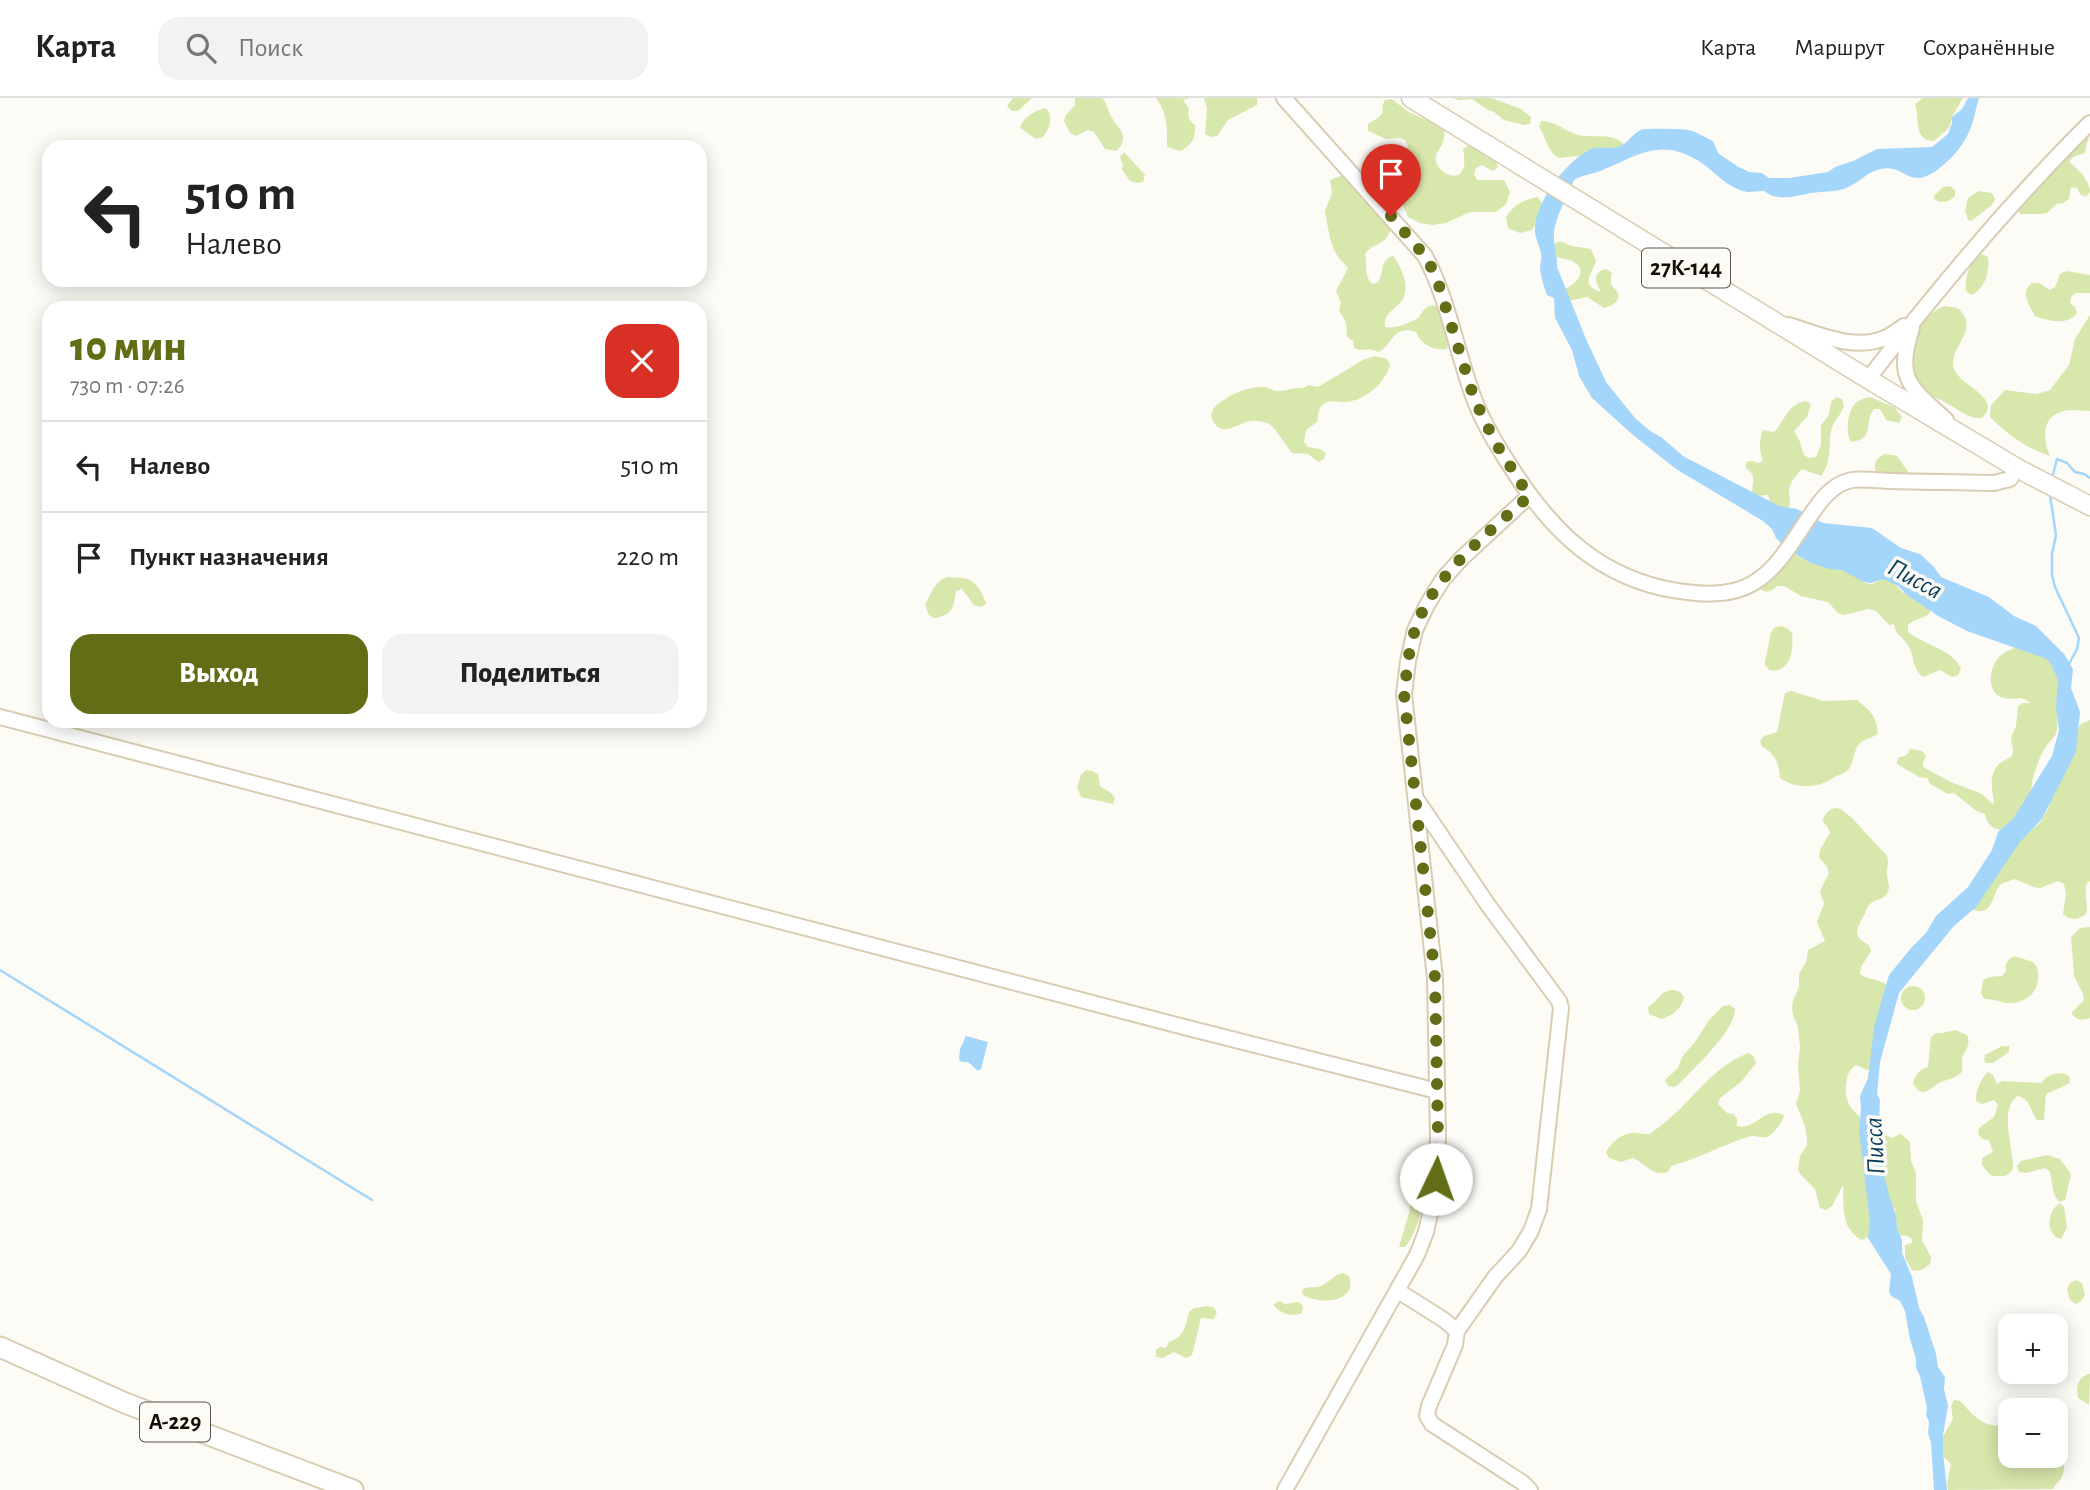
<!DOCTYPE html>
<html lang="ru">
<head>
<meta charset="utf-8">
<style>
  :root { --surface:#fff; --page:#f2f2f2; --text:#222; --muted:#767676; --line:#e0e0e0; --accent:#636d15 }
  body { margin:0; font-family:"Alegreya Sans",sans-serif; background:var(--page); color:var(--text); height:100vh; display:flex; flex-direction:column; font-size:26px; white-space:nowrap }
  * { box-sizing:border-box; margin:0 }
  p { font-size:23px; color:var(--muted) }
  .icon { flex:none; width:38px; height:38px; fill:none; stroke:currentColor; stroke-width:2; stroke-linecap:round; stroke-linejoin:round }
  .map { position:relative; flex:1; overflow:hidden }
  .sheet { position:absolute; left:42px; top:203px; width:665px; height:427px; display:flex; flex-direction:column; background:var(--surface); border-radius:21px; box-shadow:0 4px 18px #0003 }
  .sheet>* { flex:none }
  .banner { position:absolute; left:42px; top:42px; width:665px; height:147px; border-radius:21px; box-shadow:0 4px 18px #0003; background:#fff; color:var(--text); overflow:hidden }
  .controls { position:absolute; left:1998px; top:1216px; display:grid; gap:14px }
  .controls a { display:grid; place-items:center; width:70px; height:70px; border-radius:14px; background:var(--surface); box-shadow:0 4px 18px #0003; font-size:35px }
  .pin { position:absolute; display:grid; place-items:center; width:60px; height:60px; color:#fff; margin:-72px -30px; border-radius:50% 50% 50% 0; rotate:-45deg; box-shadow:0 0 7px #0007 }
  .pin .icon { rotate:45deg }
  .me { position:absolute; width:77px; margin:-38px; rotate:3deg; stroke-linejoin:round; filter:drop-shadow(0 0 5px #0008) }
  .turn { display:flex; align-items:center; gap:24px; height:147px; padding:0 28px; font-size:32px }
  .turn .icon { width:91px; height:91px; stroke-width:2.5 }
  .turn b { display:block; font-size:49px; line-height:60px }
  .round { display:grid; place-items:center; flex:none; width:74px; height:74px; border-radius:21px; background:var(--page) }
  .summary { display:flex; align-items:center; justify-content:space-between; height:119px; padding:0 28px }
  h1 { font-size:42px; font-weight:800; line-height:52px; color:var(--accent) }
  .cta { display:flex; gap:14px; margin-top:auto; padding:14px 28px }
  .cta a { flex:1; height:80px; border-radius:21px; background:var(--accent); color:#fff; font-size:28px; font-weight:800; line-height:80px; text-align:center }
  .cta a+a { background:var(--page); color:var(--text) }
  ul { padding:0; list-style:none }
  li { display:flex; align-items:center; gap:21px; height:91px; padding:0 28px; border-top:2px solid var(--line) }
  li div { flex:1 }
  li b { display:block; font-size:26px }
  li em { font-style:normal }
  header { display:flex; align-items:center; gap:42px; box-sizing:border-box; height:98px; padding:0 35px; background:var(--surface); border-bottom:2px solid var(--line) }
  header strong { font-size:33px }
  nav { display:flex; gap:38px; margin-inline-start:auto; font-size:24px }
  .search { width:490px; height:63px; background:var(--page); display:flex; align-items:center; gap:18px; box-sizing:border-box; padding:0 24px; border-radius:21px; color:var(--muted); font-size:26px }
  .map>svg:first-child { display:block }
  .green { fill:#d8e7ac }
  .water { fill:#a3d6fa }
  .lines { fill:none; stroke-linecap:round; stroke-linejoin:round }
  .stream { stroke:#a3d6fa; stroke-width:2.5 }
  .minor-casing { stroke:#d9ccb3; stroke-width:18 }
  .major-casing { stroke:#d9ccb3; stroke-width:21 }
  .highway-casing { stroke:#d9ccb3; stroke-width:23 }
  .minor { stroke:#fff; stroke-width:14 }
  .major { stroke:#fff; stroke-width:18 }
  .highway { stroke:#fff; stroke-width:19 }
  .route { stroke:#636d15; stroke-width:12; stroke-dasharray:0 21.6 }
  .labels { text-anchor:middle; dominant-baseline:central; stroke-width:7; stroke-linejoin:round; paint-order:stroke }
  .shield { fill:#fdfbf6; stroke:#59554e; stroke-width:2 }
  .shield-label { font-size:23px; font-weight:bold; fill:#130e06 }
  .water-label { font-size:26px; font-style:italic; fill:#083e5b; stroke:#fdfbf6 }
</style>
</head>
<body>
<header>
<strong>Карта</strong>
<div class="search"><svg class="icon" aria-label="search" viewBox="0 0 24 24"><circle cx="10" cy="10" r="6"/><path d="M15 15l6 6"/></svg>Поиск</div>
<nav><a>Карта</a><a>Маршрут</a><a>Сохранённые</a></nav>
</header>
<div class="map">
<svg width="2090" height="1392" viewBox="0 0 2090 1392">
  <rect width="100%" height="100%" fill="#fdfbf6"/>
  <!-- green -->
  <path class="green" d="M 1013,0 L 1032,0 L 1018,13 L 1012,13 L 1007,8 Z
    M 1075,0 L 1102,0 L 1104,2 C 1107,7 1108,13 1111,18 C 1117,30 1127,33 1121,48 L 1116,53 L 1105,51 L 1094,34 L 1088,32 L 1076,38 L 1070,35 L 1064,23 L 1066,17 L 1075,7 Z
    M 1156,0 L 1189,0 L 1183,2 L 1189,11 C 1187,19 1189,22 1195,27 C 1196,40 1191,48 1180,53 L 1167,49 C 1167,29 1168,17 1156,0 Z
    M 1204,0 L 1257,0 L 1257,7 L 1228,22 L 1217,38 L 1211,39 L 1205,36 L 1207,10 Z
    M 1452,0 L 1491,0 L 1521,11 L 1531,19 L 1530,26 L 1524,27 L 1504,22 L 1494,14 L 1488,12 L 1472,1 L 1459,2 Z
    M 1923,0 L 1963,0 L 1953,17 L 1949,30 L 1934,43 C 1913,43 1920,20 1915,6 Z
    M 1392,1 L 1407,13 L 1433,25 L 1444,33 C 1447,47 1433,53 1436,64 C 1439,74 1456,84 1462,73 C 1466,67 1464,57 1463,51 L 1468,47 L 1496,63 L 1498,69 L 1493,73 L 1482,67 L 1476,70 L 1474,76 L 1477,82 L 1504,82 L 1510,94 L 1506,106 L 1496,114 L 1470,114 L 1446,125 L 1433,127 L 1420,125 L 1408,119 L 1401,103 L 1403,97 L 1414,90 L 1412,77 L 1407,73 L 1401,74 C 1391,83 1403,91 1394,101 L 1383,95 L 1375,86 L 1381,68 L 1378,62 L 1380,56 L 1386,52 L 1399,55 L 1405,54 L 1408,48 L 1405,42 L 1399,40 L 1386,41 L 1368,33 L 1368,26 L 1379,19 L 1383,14 L 1382,8 L 1385,2 Z
    M 1046,10 C 1054,20 1050,29 1043,39 L 1036,41 L 1020,30 C 1022,20 1036,12 1046,10 Z
    M 1541,23 C 1554,22 1565,33 1578,37 C 1594,41 1614,33 1625,48 L 1584,61 L 1578,58 L 1559,60 C 1546,53 1547,40 1539,29 Z
    M 2090,31 C 2090,40 2086,46 2085,55 L 2073,59 L 2069,64 C 2078,71 2089,81 2090,94 L 2086,99 L 2080,96 L 2077,90 L 2071,89 L 2069,101 L 2063,105 L 2057,106 L 2047,115 L 2041,116 L 2021,116 L 2015,112 Z
    M 1124,54 L 1145,77 L 1143,84 L 1137,85 L 1130,83 L 1122,72 L 1123,67 L 1120,59 Z
    M 1340,78 L 1346,79 L 1391,130 C 1386,149 1373,144 1365,156 C 1367,167 1364,178 1372,186 L 1378,184 C 1385,174 1379,162 1393,158 C 1401,168 1410,187 1403,201 C 1396,212 1383,214 1385,229 C 1395,231 1410,225 1418,220 C 1421,217 1422,213 1425,211 C 1436,201 1442,214 1444,222 C 1446,232 1450,241 1447,251 C 1434,253 1421,247 1416,234 C 1391,226 1394,248 1378,254 C 1369,249 1362,254 1354,250 L 1353,243 C 1343,238 1348,234 1346,226 C 1345,221 1341,217 1339,212 L 1341,205 L 1336,193 L 1348,170 C 1344,165 1340,162 1337,157 C 1329,145 1328,127 1325,113 L 1332,95 L 1330,82 Z
    M 1950,88 L 1955,92 L 1955,98 C 1949,104 1942,106 1934,101 L 1934,98 L 1943,89 Z
    M 1979,93 L 1992,95 L 1995,101 L 1992,107 L 1971,123 L 1968,122 L 1965,113 L 1968,100 Z
    M 1538,99 L 1545,110 L 1532,132 L 1520,135 L 1508,130 L 1506,119 C 1515,106 1523,102 1538,99 Z
    M 1560,143 L 1572,148 L 1591,151 L 1596,163 C 1592,176 1579,188 1601,194 L 1596,184 L 1596,178 L 1600,173 L 1606,171 L 1612,175 C 1611,179 1610,184 1612,188 C 1613,190 1616,191 1617,193 C 1622,203 1612,208 1604,210 L 1587,199 L 1568,203 L 1565,191 C 1575,186 1589,174 1574,164 C 1570,161 1562,161 1557,159 L 1554,146 Z
    M 1982,156 L 1988,159 C 1990,173 1985,192 1971,197 L 1966,193 C 1964,179 1970,164 1982,156 Z
    M 2066,173 L 2090,177 L 2090,195 L 2076,195 L 2071,199 L 2070,205 L 2075,209 L 2077,215 C 2068,228 2048,223 2035,218 C 2029,207 2020,194 2032,185 L 2039,185 L 2050,192 L 2055,189 L 2060,176 Z
    M 1945,208 L 1958,210 C 1982,232 1947,250 1954,271 C 1961,289 2003,299 1982,320 C 1970,321 1962,314 1952,308 C 1940,301 1923,295 1916,283 C 1903,258 1919,216 1945,208 Z
    M 2090,217 L 2090,313 C 2081,313 2069,311 2061,314 C 2041,319 2043,344 2050,358 C 2026,350 2008,337 1990,319 L 1991,307 L 2005,292 L 2037,296 L 2050,292 L 2069,267 L 2075,241 Z
    M 1375,258 L 1387,261 L 1390,267 C 1385,285 1366,302 1346,304 C 1339,305 1332,301 1325,305 C 1318,309 1318,317 1317,324 L 1306,332 L 1304,344 L 1308,349 L 1320,351 L 1326,355 L 1324,361 L 1318,364 L 1308,356 L 1292,355 C 1286,348 1276,330 1269,326 C 1245,316 1238,333 1222,331 C 1218,330 1216,328 1214,325 C 1205,311 1222,303 1232,297 C 1241,292 1252,289 1263,289 C 1268,289 1272,293 1278,293 C 1287,293 1293,289 1304,290 L 1308,287 L 1318,289 L 1363,262 Z
    M 1836,299 L 1842,301 L 1844,308 C 1841,317 1833,324 1831,333 C 1828,350 1832,364 1821,378 L 1802,371 C 1797,377 1789,385 1789,393 C 1789,402 1792,404 1788,411 L 1771,407 L 1768,397 L 1756,398 L 1752,393 C 1753,382 1756,377 1746,370 L 1746,364 L 1752,363 L 1758,365 L 1763,363 C 1759,353 1759,342 1763,332 L 1774,334 C 1786,322 1786,307 1806,303 L 1811,306 L 1807,319 L 1794,333 L 1800,344 L 1804,357 L 1809,360 L 1816,359 L 1821,347 L 1821,327 L 1829,317 L 1831,304 Z
    M 1870,299 L 1894,309 L 1902,319 L 1899,325 L 1886,322 L 1880,311 L 1874,311 C 1863,325 1876,341 1851,344 C 1845,334 1847,311 1858,303 C 1862,301 1866,300 1870,299 Z
    M 1885,356 L 1897,358 L 1909,375 L 1904,379 L 1878,377 C 1872,368 1874,361 1885,356 Z
    M 1794,456 C 1821,471 1846,453 1864,485 L 1872,486 L 1884,480 L 1895,486 L 1903,495 L 1909,492 L 1931,509 L 1930,515 C 1923,521 1915,520 1908,527 L 1908,534 C 1924,547 1954,552 1961,571 L 1958,577 L 1952,579 L 1940,572 L 1923,579 C 1910,568 1916,558 1907,546 C 1902,538 1895,537 1894,526 L 1889,527 L 1876,513 L 1869,511 L 1844,517 L 1838,515 L 1828,504 L 1801,498 L 1784,488 L 1777,488 C 1770,495 1763,496 1757,487 L 1787,457 Z
    M 948,479 C 954,480 961,479 967,481 C 977,484 984,497 986,506 L 980,509 L 974,507 L 962,491 L 956,493 C 953,509 954,517 934,520 L 929,517 L 925,507 C 931,496 935,482 948,479 Z
    M 1781,528 L 1787,530 L 1792,535 C 1794,551 1791,576 1769,572 L 1765,567 L 1765,564 L 1771,535 L 1774,530 Z
    M 2019,547 L 2048,558 L 2059,581 L 2057,632 L 2055,638 L 2046,648 L 2040,659 L 2033,679 L 2030,698 L 2021,707 L 2023,720 L 2002,732 C 1992,731 1987,726 1985,716 L 1978,714 L 1954,695 L 1948,696 L 1930,686 L 1927,680 L 1919,679 L 1897,666 L 1897,663 L 1899,659 C 1906,659 1907,657 1910,651 L 1922,653 L 1926,658 L 1923,664 L 1923,669 L 1951,684 L 1982,696 L 1994,707 C 1993,694 1988,680 1997,668 C 2001,663 2007,662 2012,658 L 2013,652 L 2011,640 L 2016,628 L 2018,608 L 2023,605 L 2031,605 C 2021,597 2015,602 2004,600 C 1985,596 1989,568 2000,558 C 2004,554 2013,551 2019,547 Z
    M 1791,593 L 1824,603 L 1857,602 C 1870,612 1877,619 1878,635 C 1872,641 1865,640 1859,646 C 1853,654 1854,665 1848,672 C 1844,676 1838,677 1833,680 C 1817,691 1796,691 1780,680 C 1779,667 1776,655 1762,649 L 1760,643 L 1764,638 L 1777,634 L 1785,595 Z
    M 2090,622 L 2090,783 L 2087,785 C 2083,795 2089,805 2086,816 C 2078,822 2071,823 2063,816 L 2066,796 L 2064,786 L 2058,783 L 2040,790 L 2033,789 L 2015,781 L 2001,786 C 1992,796 1992,821 1972,811 L 2020,742 L 2040,725 L 2047,713 L 2077,632 L 2081,626 Z
    M 1086,672 L 1092,673 L 1098,676 L 1100,688 L 1111,695 L 1115,700 L 1113,706 L 1081,699 L 1077,689 L 1081,677 Z
    M 1834,710 L 1841,711 L 1852,720 L 1887,758 C 1889,765 1887,768 1887,774 C 1886,782 1892,787 1887,795 C 1883,803 1875,800 1869,807 C 1867,809 1866,814 1864,817 C 1857,831 1851,838 1869,847 L 1871,853 L 1861,869 L 1860,876 C 1869,883 1881,880 1889,889 L 1873,970 L 1867,972 L 1856,967 C 1848,973 1847,978 1846,987 C 1844,1006 1854,1015 1868,1024 L 1873,1136 L 1862,1142 C 1840,1131 1844,1107 1843,1087 L 1832,1108 L 1826,1112 L 1820,1110 L 1815,1091 L 1801,1077 L 1798,1071 L 1800,1058 L 1807,1047 L 1807,1041 L 1805,1028 L 1796,1006 L 1800,993 L 1798,968 L 1800,949 L 1798,929 L 1793,917 L 1792,911 L 1793,903 L 1799,889 L 1799,876 L 1806,864 L 1808,852 L 1825,843 L 1817,824 L 1824,806 L 1820,793 L 1829,775 L 1827,769 L 1819,759 L 1820,752 L 1830,735 L 1827,728 L 1823,724 C 1824,716 1827,713 1834,710 Z
    M 2090,829 L 2090,920 C 2081,923 2076,922 2071,915 L 2084,902 L 2083,896 L 2074,878 L 2071,839 L 2080,830 Z
    M 2014,858 L 2033,864 L 2037,869 C 2042,888 2032,903 2012,905 C 2003,906 1994,900 1984,901 L 1981,895 L 1983,882 L 1989,879 L 2002,878 L 2006,873 C 2005,865 2007,862 2014,858 Z
    M1901 900a12 12 0 1 1 24 0a12 12 0 1 1-24 0Z
    M 1674,892 L 1680,894 L 1684,899 C 1682,911 1672,918 1661,921 L 1649,916 L 1648,909 C 1659,903 1658,893 1674,892 Z
    M 1730,907 L 1735,911 C 1735,933 1695,969 1680,985 L 1675,989 L 1668,988 L 1665,982 L 1678,970 L 1682,959 L 1695,944 L 1709,922 L 1723,908 Z
    M 1955,932 L 1967,937 C 1972,949 1963,952 1962,962 C 1962,966 1963,970 1962,974 C 1956,980 1949,981 1941,984 C 1930,989 1923,1003 1913,985 C 1916,976 1919,972 1928,969 L 1931,939 L 1936,935 L 1942,935 Z
    M 2002,948 L 2009,948 L 2009,954 L 1993,965 L 1986,965 L 1984,962 L 1985,957 Z
    M 1749,955 L 1754,959 L 1756,965 L 1741,984 L 1720,1000 L 1718,1006 L 1727,1015 L 1734,1016 L 1737,1021 L 1737,1028 C 1756,1033 1764,1007 1784,1017 C 1783,1024 1775,1034 1769,1038 C 1762,1042 1755,1036 1748,1039 C 1721,1047 1698,1061 1671,1068 L 1668,1074 C 1653,1079 1646,1066 1633,1060 L 1621,1064 L 1609,1060 L 1606,1054 C 1611,1045 1621,1036 1631,1035 C 1638,1034 1642,1037 1650,1036 C 1660,1028 1671,1020 1680,1011 C 1701,990 1720,965 1749,955 Z
    M 1988,974 L 1993,977 L 1997,986 L 2002,983 L 2041,985 C 2048,976 2059,972 2069,978 L 2070,985 L 2046,996 L 2044,1022 L 2037,1022 C 2030,1013 2031,1001 2018,998 C 1998,1009 2014,1052 2013,1071 C 2007,1080 2000,1079 1990,1077 L 1982,1067 L 1982,1060 L 1993,1054 L 1989,1042 L 1982,1041 L 1978,1036 L 1979,1030 L 1994,1019 L 1998,1007 L 1994,1002 L 1982,1006 L 1976,1003 C 1975,994 1981,980 1988,974 Z
    M 1901,1036 L 1910,1044 L 1911,1063 L 1916,1075 L 1916,1104 L 1923,1122 L 1922,1142 L 1931,1159 L 1930,1166 L 1925,1170 L 1918,1173 L 1912,1172 L 1905,1160 L 1905,1147 L 1912,1145 L 1912,1141 L 1907,1138 L 1899,1137 L 1896,1131 L 1895,1111 L 1889,1109 L 1877,1060 L 1881,1041 L 1886,1037 L 1892,1040 Z
    M 2047,1057 L 2060,1061 L 2071,1076 L 2065,1102 L 2059,1104 L 2054,1096 L 2050,1074 L 2045,1070 L 2026,1075 L 2019,1074 L 2017,1068 L 2021,1063 Z
    M 1414,1093 L 1420,1094 C 1425,1109 1416,1137 1405,1149 L 1399,1149 L 1409,1115 L 1411,1098 Z
    M 2060,1105 L 2064,1109 L 2067,1129 L 2061,1141 C 2045,1137 2047,1113 2060,1105 Z
    M 1343,1175 L 1349,1178 C 1358,1205 1320,1207 1303,1197 L 1302,1192 C 1310,1187 1313,1191 1321,1188 C 1330,1184 1333,1177 1343,1175 Z
    M 2076,1182 L 2082,1185 L 2085,1197 L 2081,1203 L 2076,1206 L 2070,1202 L 2067,1191 L 2070,1185 Z
    M 1279,1203 L 1285,1206 L 1298,1204 L 1303,1208 L 1302,1215 C 1291,1220 1281,1215 1273,1207 Z
    M 1207,1208 L 1213,1209 L 1217,1214 L 1214,1221 L 1201,1220 L 1192,1257 L 1186,1260 L 1174,1254 L 1163,1260 L 1156,1259 L 1156,1252 L 1160,1249 L 1166,1250 L 1169,1244 C 1185,1239 1185,1228 1189,1214 L 1194,1210 Z
    M 2088,1276 L 2090,1276 L 2089,1307 L 2078,1300 C 2076,1289 2077,1281 2088,1276 Z
    M 1954,1302 L 1960,1303 C 1976,1320 1985,1332 2011,1326 L 2011,1358 L 2056,1358 L 2056,1350 C 2063,1358 2067,1371 2061,1381 C 2058,1384 2055,1387 2053,1391 L 1948,1392 L 1947,1385 L 1951,1366 L 1942,1357 L 1940,1344 L 1953,1321 L 1951,1308 Z"/>
  <!-- water -->
  <path class="water" d="M 1968,0 L 1979,0 C 1976,9 1975,18 1972,26 C 1967,44 1951,62 1936,73 C 1907,92 1906,66 1881,71 C 1868,73 1860,84 1848,89 C 1836,95 1823,93 1811,95 C 1796,98 1777,104 1764,93 C 1758,93 1753,94 1748,94 C 1727,91 1714,72 1697,62 C 1661,40 1638,57 1605,71 C 1595,76 1584,76 1574,82 C 1568,97 1555,120 1554,135 C 1553,147 1558,157 1557,169 L 1586,241 L 1606,284 L 1635,320 L 1650,333 L 1661,339 L 1683,358 L 1779,408 L 1797,411 L 1823,425 L 1872,430 L 1901,450 L 1920,456 L 1934,469 L 1941,479 L 1989,499 L 2014,518 L 2036,528 L 2064,556 L 2073,571 L 2071,590 L 2080,614 L 2076,654 L 2042,721 L 2020,744 L 1976,809 L 1953,829 L 1899,895 L 1880,964 L 1877,996 L 1880,1002 L 1878,1053 L 1889,1097 L 1896,1118 L 1897,1130 L 1902,1142 L 1902,1155 L 1912,1179 L 1919,1210 L 1924,1219 L 1936,1256 L 1938,1269 L 1945,1279 L 1944,1291 L 1948,1308 L 1943,1337 L 1943,1354 L 1947,1392 L 1934,1392 L 1931,1344 L 1928,1335 L 1929,1324 L 1926,1317 L 1927,1310 L 1920,1278 L 1916,1270 L 1916,1261 L 1910,1241 L 1905,1213 L 1900,1203 L 1891,1198 L 1889,1194 L 1891,1176 L 1868,1140 L 1870,1124 L 1859,1033 L 1861,1011 L 1860,998 L 1868,980 L 1874,929 L 1889,877 L 1912,849 L 1926,835 L 1936,818 L 1968,789 L 1992,752 L 1998,734 L 2013,721 L 2052,658 L 2059,632 L 2056,609 L 2058,581 L 2049,563 L 2044,560 L 1967,533 L 1940,519 L 1908,498 L 1898,488 L 1883,481 L 1871,485 L 1864,484 L 1842,472 L 1829,471 L 1811,465 L 1788,452 L 1776,440 L 1772,431 L 1763,423 L 1676,371 L 1633,337 L 1592,300 L 1579,278 L 1572,252 L 1555,220 L 1554,200 L 1547,197 C 1544,189 1541,179 1540,171 C 1540,166 1542,160 1541,155 C 1539,146 1534,138 1535,129 C 1537,102 1565,65 1589,52 C 1599,46 1609,53 1620,48 C 1628,45 1633,35 1641,32 C 1645,30 1683,31 1689,32 C 1697,34 1706,40 1713,43 L 1718,55 L 1737,68 L 1749,74 L 1762,75 L 1769,80 L 1789,80 L 1828,74 L 1835,69 L 1853,63 L 1877,51 L 1932,49 L 1948,36 L 1952,25 L 1952,19 L 1962,11 Z
    M 966,938 L 988,944 L 981,971 L 978,973 L 968,964 L 962,964 L 959,962 L 960,951 Z"/>
  <g class="lines">
    <!-- stream -->
    <path class="stream" d="M 2052,380 L 2057,361 L 2067,365 L 2075,374 L 2084,376 L 2090,380
      M 2050,397 L 2056,437 L 2052,456 L 2052,477 L 2055,489 L 2079,540 L 2077,551 L 2069,566
      M 0,872 L 372,1102"/>
    <!-- minor casing -->
    <g class="minor-casing">
      <path id="minor" d="M 1284,0 L 1425,158 C 1448,201 1456,251 1473,298 C 1481,320 1494,343 1507,363 C 1545,424 1589,473 1662,490 C 1691,496 1729,501 1755,484 C 1782,467 1796,436 1815,411 C 1823,399 1836,385 1852,382 C 1864,380 1881,383 1894,383 C 1927,384 1961,384 1994,385 L 2010,381 L 2017,370
        M 1788,227 C 1819,236 1853,253 1885,240 C 1892,237 1898,232 1904,228
        M 1912,230 C 1895,281 1910,289 1946,322
        M 1868,281 C 1937,192 2010,104 2090,25
        M 0,619 L 1184,929 L 1437,993
        M 1417,702 L 1488,807 L 1559,903 L 1561,910 L 1539,1111 L 1531,1133 L 1519,1153 L 1495,1179 L 1457,1233
        M 1398,1193 L 1444,1222 L 1457,1233 L 1455,1247 L 1429,1308 L 1427,1318 L 1432,1326 L 1523,1385 L 1530,1392
        M 1285,1392 L 1417,1157 L 1426,1134 L 1432,1107 L 1436,1081 L 1438,1039 L 1435,880 L 1404,596 L 1408,563 L 1415,532 L 1427,507 L 1443,481 L 1462,460 L 1529,398"/>
    </g>
    <!-- major casing -->
    <g class="major-casing">
      <path id="major" d="M 1411,0 L 1868,281 L 2017,370 L 2090,408"/>
    </g>
    <!-- highway casing -->
    <g class="highway-casing">
      <path id="highway" d="M 0,1249 L 125,1305 L 353,1392"/>
    </g>
    <!-- minor -->
    <use href="#minor" class="minor"/>
    <!-- major -->
    <use href="#major" class="major"/>
    <!-- highway -->
    <use href="#highway" class="highway"/>
  </g>
  <g class="lines">
    <!-- route -->
    <path class="route" d="M 1391,118 L 1425,158 L 1436,178 L 1474,300 L 1495,344 L 1529,398 C 1487,437 1433,476 1415,532 C 1408,552 1407,575 1404,596 L 1435,880 L 1438,1039 L 1436,1081"/>
  </g>
  <g class="labels">
    <!-- shield labels -->
    <g class="shield">
      <rect x="1642" y="150.5" width="88" height="39" rx="5"/>
      <rect x="140" y="1304.5" width="70" height="39" rx="5"/>
    </g>
    <g class="shield-label">
      <text x="1686" y="170">27К-144</text>
      <text x="175" y="1324">А-229</text>
    </g>
    <!-- water labels -->
    <g class="water-label">
      <text transform="translate(1915 481) rotate(28)">Писса</text>
      <text transform="translate(1875 1048) rotate(-93)">Писса</text>
    </g>
  </g>
</svg>
<div class="controls">
<a>+</a>
<a>−</a>
</div>
<div class="pin" style="left:1391px;top:118px;background:#d93025"><svg class="icon" aria-label="arrive" viewBox="0 0 24 24"><path d="M6 21V4h12l-3 4 3 4H6"/></svg></div>
<svg class="me" style="left:1436px;top:1081px" viewBox="-20 -20 40 40"><circle r="19" fill="#fff"/><path d="M0-13L10 11 0 6-10 11z" fill="#636d15"/></svg>
<div class="banner">
<div class="turn"><svg class="icon" aria-label="left" viewBox="0 0 24 24"><path d="M17 20v-9H6M10 6l-5 5 5 5"/></svg><div><b>510 m</b>Налево</div></div>
</div>
<section class="sheet">
<div class="summary"><div><h1>10 мин</h1><p>730 m · 07:26</p></div><a class="round" style="background:#d93025;color:#fff"><svg class="icon" aria-label="close" viewBox="0 0 24 24"><path d="M6 6l12 12M18 6L6 18"/></svg></a></div>
<ul>
<li><svg class="icon" aria-label="left" viewBox="0 0 24 24"><path d="M17 20v-9H6M10 6l-5 5 5 5"/></svg><div><b>Налево</b></div><em>510 m</em></li>
<li><svg class="icon" aria-label="arrive" viewBox="0 0 24 24"><path d="M6 21V4h12l-3 4 3 4H6"/></svg><div><b>Пункт назначения</b></div><em>220 m</em></li>
</ul>
<div class="cta"><a>Выход</a><a>Поделиться</a></div>
</section>
</div>
</body>
</html>
